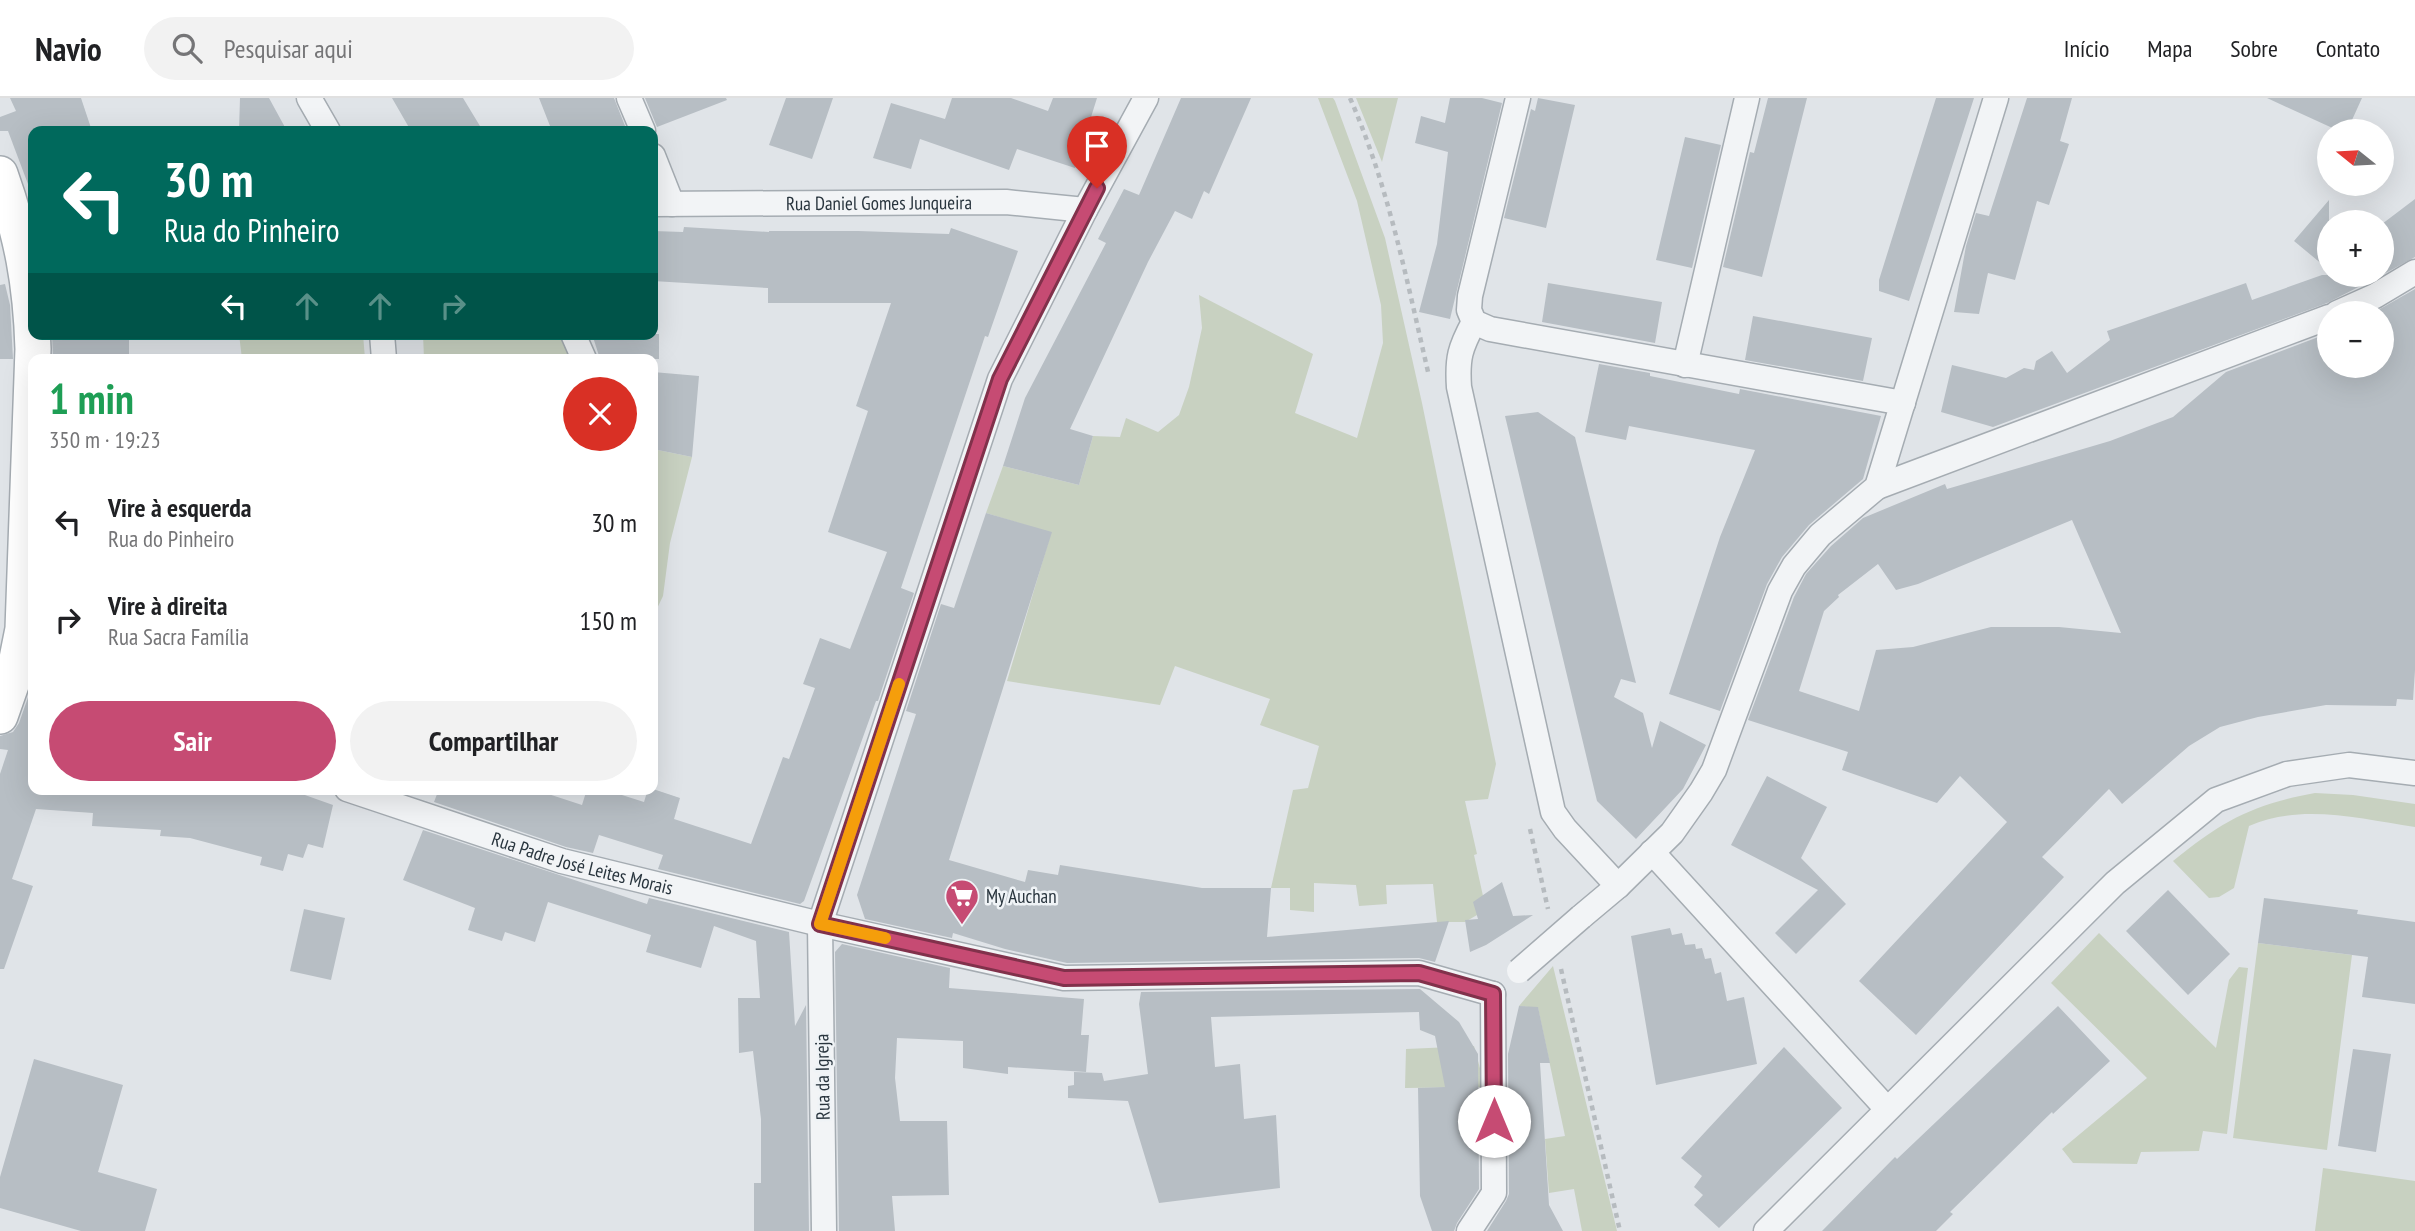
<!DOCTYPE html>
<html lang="pt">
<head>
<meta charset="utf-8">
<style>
  :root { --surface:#fff; --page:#f2f2f2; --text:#202124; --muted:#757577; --line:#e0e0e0; --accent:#c64b73 }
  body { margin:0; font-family:"PT Sans Narrow",sans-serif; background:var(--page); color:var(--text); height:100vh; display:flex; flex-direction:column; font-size:26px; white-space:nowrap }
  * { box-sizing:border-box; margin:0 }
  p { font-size:23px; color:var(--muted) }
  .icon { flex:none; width:38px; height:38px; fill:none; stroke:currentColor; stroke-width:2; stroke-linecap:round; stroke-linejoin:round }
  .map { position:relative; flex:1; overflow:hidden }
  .side { position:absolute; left:28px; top:256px; width:630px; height:441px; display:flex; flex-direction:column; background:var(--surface); border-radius:14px; box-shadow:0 7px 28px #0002 }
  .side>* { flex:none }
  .hud { position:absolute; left:28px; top:28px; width:630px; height:214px; border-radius:14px; box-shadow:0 7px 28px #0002; background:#00695c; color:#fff; overflow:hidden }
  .needle { width:46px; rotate:288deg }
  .controls { position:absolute; left:2317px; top:21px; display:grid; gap:14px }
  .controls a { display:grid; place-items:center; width:77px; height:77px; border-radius:50%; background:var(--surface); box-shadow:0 7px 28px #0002; font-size:35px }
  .pin { position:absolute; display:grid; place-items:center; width:60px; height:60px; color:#fff; margin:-72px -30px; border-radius:50% 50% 50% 0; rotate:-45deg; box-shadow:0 0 7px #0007 }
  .pin .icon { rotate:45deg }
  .me { position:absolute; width:77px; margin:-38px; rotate:0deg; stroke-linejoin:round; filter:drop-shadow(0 0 5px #0008) }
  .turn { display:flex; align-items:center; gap:24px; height:147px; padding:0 21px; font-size:32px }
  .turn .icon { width:91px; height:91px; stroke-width:2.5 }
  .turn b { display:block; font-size:49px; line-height:60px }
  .lanes { display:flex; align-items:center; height:66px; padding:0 21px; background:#0003; justify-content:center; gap:35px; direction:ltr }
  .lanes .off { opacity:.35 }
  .round { display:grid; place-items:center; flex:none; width:74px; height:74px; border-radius:37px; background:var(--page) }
  .summary { display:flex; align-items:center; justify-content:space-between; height:119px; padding:0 21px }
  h1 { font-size:42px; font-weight:700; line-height:52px; color:#1e9e55 }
  .cta { display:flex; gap:14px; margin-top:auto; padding:14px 21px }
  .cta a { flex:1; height:80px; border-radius:42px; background:var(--accent); color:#fff; font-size:28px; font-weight:700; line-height:80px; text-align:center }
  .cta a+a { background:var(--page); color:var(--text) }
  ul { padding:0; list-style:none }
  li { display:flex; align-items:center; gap:21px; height:98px; padding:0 21px }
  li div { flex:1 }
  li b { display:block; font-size:26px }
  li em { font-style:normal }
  header { display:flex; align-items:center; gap:42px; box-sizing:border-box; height:98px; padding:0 35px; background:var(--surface); border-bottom:2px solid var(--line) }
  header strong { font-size:33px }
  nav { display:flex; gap:38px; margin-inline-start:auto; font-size:24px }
  .search { width:490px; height:63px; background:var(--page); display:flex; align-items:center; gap:18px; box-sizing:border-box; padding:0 24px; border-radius:38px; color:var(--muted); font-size:26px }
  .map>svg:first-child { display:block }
  .green { fill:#c8d1c1 }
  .building { fill:#b7bec4; fill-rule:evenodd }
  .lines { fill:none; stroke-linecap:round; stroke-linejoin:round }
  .street-casing { stroke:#a5acb2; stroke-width:27 }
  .secondary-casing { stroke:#a5acb2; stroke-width:38 }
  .path { stroke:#b6bbbf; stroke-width:4.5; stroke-dasharray:5 5; stroke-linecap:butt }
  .street { stroke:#f2f4f6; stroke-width:24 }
  .secondary { stroke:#fff; stroke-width:35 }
  .street-bridge-casing { stroke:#a5acb2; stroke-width:27; stroke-linecap:butt }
  .street-bridge { stroke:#f2f4f6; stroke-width:24 }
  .route-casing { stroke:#81314b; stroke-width:18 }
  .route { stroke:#c64b73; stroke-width:12 }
  .slow { stroke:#f59e0b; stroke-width:12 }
  .labels { text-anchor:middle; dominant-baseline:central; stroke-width:5; stroke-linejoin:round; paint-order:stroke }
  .street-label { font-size:19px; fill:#29353e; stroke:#eff3f6 }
  .poi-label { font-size:19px; fill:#29353e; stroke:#eff3f6; text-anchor:start }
</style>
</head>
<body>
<header>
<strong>Navio</strong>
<div class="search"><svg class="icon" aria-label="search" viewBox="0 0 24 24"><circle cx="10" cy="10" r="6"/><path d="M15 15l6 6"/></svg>Pesquisar aqui</div>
<nav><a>Início</a><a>Mapa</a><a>Sobre</a><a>Contato</a></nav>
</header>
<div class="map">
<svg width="2415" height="1133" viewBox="0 0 2415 1133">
  <rect width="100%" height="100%" fill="#e0e4e8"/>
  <!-- green -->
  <path class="green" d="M 1318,0 L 1333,0 L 1335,3 L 1385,140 L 1422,305 L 1496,666 L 1488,701 L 1465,703 L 1477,756 L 1474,757 L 1483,798 L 1477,817 L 1465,824 L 1437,824 L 1433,786 L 1386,787 L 1387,806 L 1359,808 L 1356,787 L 1314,785 L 1314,814 L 1290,812 L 1290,790 L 1271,790 L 1293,692 L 1308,690 L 1319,648 L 1260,627 L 1270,601 L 1175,568 L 1160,607 L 1007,583 L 1051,435 L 986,415 L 1003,368 L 1079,387 L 1093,338 L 1120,339 L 1126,320 L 1158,334 L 1179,317 L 1189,289 L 1202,230 L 1199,197 L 1313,256 L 1295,315 L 1357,340 L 1383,245 L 1381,207 L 1357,103 Z
    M 1356,0 L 1398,0 L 1382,64 Z
    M 239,236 L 363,236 L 365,261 L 242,261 Z
    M 423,236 L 559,236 L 570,261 L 424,261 Z
    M 653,351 L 692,359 L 670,445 L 663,498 L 653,519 Z
    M 2315,695 L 2353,697 L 2415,706 L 2415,729 C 2360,721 2301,705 2249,728 L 2234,790 L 2219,799 L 2209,800 L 2173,763 C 2222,723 2253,706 2315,695 Z
    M 2099,835 L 2216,950 L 2229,882 L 2239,869 L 2248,870 L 2227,1036 L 2203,1033 L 2199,1053 L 2141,1054 L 2137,1066 L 2073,1065 L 2062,1051 L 2147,980 L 2051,885 Z
    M 2258,845 L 2352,857 L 2327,1052 L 2233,1040 Z
    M 1553,868 L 1617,1133 L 1582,1133 L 1574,1091 L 1549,1095 L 1545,1041 L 1565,1038 L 1538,910 L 1519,908 Z
    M 1474,948 L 1485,989 L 1405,990 L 1406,951 Z
    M 2323,1070 L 2415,1083 L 2415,1133 L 2315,1133 Z"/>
  <!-- building -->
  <path class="building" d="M 10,0 L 81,0 L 92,33 L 33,33 L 33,94 L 31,94 L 8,33 L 0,33 L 0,19 L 16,13 Z
    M 240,0 L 269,0 L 287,33 L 239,33 Z
    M 392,0 L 463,0 L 483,33 L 411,33 Z
    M 539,0 L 614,0 L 627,33 L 552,33 Z
    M 645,0 L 726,0 L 727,2 L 657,29 Z
    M 786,0 L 833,0 L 812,61 L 769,47 Z
    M 952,0 L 1011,0 L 1048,13 L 1053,0 L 1097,0 L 1075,70 L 1017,51 L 1009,72 L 920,41 L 911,71 L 873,60 L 891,5 L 945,21 Z
    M 1181,0 L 1251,0 L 1209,96 L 1204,93 L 1192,121 L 1175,113 L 1148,164 L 1070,331 L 1093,338 L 1079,387 L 1003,368 L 1025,300 L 1106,145 L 1098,141 L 1124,91 L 1139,97 Z
    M 1450,0 L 1482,0 L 1502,5 L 1450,221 L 1419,214 L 1437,146 L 1448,54 L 1415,45 L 1421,18 L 1445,25 Z
    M 1538,0 L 1575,7 L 1546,130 L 1504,120 L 1531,11 L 1535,13 Z
    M 1768,0 L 1807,0 L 1762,179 L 1723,169 L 1750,54 L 1754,55 Z
    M 1936,0 L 1974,0 L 1909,203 L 1879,193 L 1879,182 Z
    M 2027,0 L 2072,0 L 2060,43 L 2069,46 L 2049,107 L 2037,103 L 2015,182 L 1988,175 L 1979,216 L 1954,214 L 1966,148 L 1976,115 L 1989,118 Z
    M 2267,0 L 2362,0 L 2347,33 L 2339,33 Z
    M 1685,39 L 1721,47 L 1692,170 L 1656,162 Z
    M 2415,101 L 2415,159 L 2382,177 L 2382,126 Z
    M 2329,102 L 2329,172 L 2294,143 Z
    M 684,129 L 769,134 L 769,133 L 858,133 L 949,136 L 951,130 L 1018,153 L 988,239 L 985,238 L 901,490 L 914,495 L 878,603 L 876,603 L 804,803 L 800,806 L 658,771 L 663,757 L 599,737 L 593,755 L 566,749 L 434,704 L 439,691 L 533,691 L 582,707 L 587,691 L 603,691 L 644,704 L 648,691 L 653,691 L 680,700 L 674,721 L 751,746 L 783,659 L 789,661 L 815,590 L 803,586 L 820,540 L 850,551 L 887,454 L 828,434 L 868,313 L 856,308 L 891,205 L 768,205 L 768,190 L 653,183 L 653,133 L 683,134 Z
    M 2322,177 L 2382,177 L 2327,205 L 1993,329 L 1941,314 L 1952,267 L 2006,280 L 2024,270 L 2034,272 L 2036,263 L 2052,253 L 2067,275 L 2110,242 L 2107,233 L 2246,185 L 2252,202 Z
    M 1548,185 L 1662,204 L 1655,245 L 1542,224 Z
    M 5,186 L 10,207 L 13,261 L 0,261 L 0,187 Z
    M 2415,191 L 2415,572 L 2413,602 L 2397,601 L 2396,608 L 2326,607 L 2258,619 L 2220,629 L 2189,648 L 2122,706 L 2109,691 L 2042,759 L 2064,779 L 1916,937 L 1859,883 L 2007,724 L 1960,678 L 1937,705 L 1842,672 L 1848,654 L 1748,622 L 1794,499 L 1806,476 L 1831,448 L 1863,420 L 1945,386 L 1947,391 L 2110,343 L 2173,319 L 2226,274 L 2329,235 L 2329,268 L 2382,268 L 2382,215 L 2373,215 ZM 2072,422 L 2121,535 L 2059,529 L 1991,529 L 1913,549 L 1876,552 L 1859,613 L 1799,593 L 1824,513 L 1839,499 L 1838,497 L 1878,466 L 1896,492 L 1918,486 Z
    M 1753,218 L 1872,240 L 1863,283 L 1745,262 Z
    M 52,236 L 129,236 L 129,261 L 53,261 Z
    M 592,236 L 659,236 L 659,261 L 600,261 Z
    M 1599,266 L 1650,275 L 1650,278 L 1739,296 L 1740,291 L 1881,318 L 1863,381 L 1809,427 L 1782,459 L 1767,486 L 1720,613 L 1669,596 L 1720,439 L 1755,352 L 1629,328 L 1626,342 L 1585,334 Z
    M 653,274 L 699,278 L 692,359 L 653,351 Z
    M 1538,314 L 1575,339 L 1636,585 L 1621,581 L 1614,599 L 1643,615 L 1652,650 L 1660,623 L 1706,647 L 1683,691 L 1636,741 L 1597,703 L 1505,318 Z
    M 986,415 L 1052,434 L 949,762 L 1025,784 L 1028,772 L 1058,777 L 1060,767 L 1202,790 L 1271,790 L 1267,839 L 1449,823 L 1435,864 L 1419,860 L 1067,865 L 1005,851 L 953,835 L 952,840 L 865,821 L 857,797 L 916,616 L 906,613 L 941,506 L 954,510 Z
    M 31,591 L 33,592 L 33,691 L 288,691 L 333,707 L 323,750 L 308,746 L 303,760 L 288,756 L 283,773 L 260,767 L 262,759 L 190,740 L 160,738 L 161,732 L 92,728 L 93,715 L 36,711 L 12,781 L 33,788 L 4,871 L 0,871 L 0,676 L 8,652 L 0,651 L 0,638 L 13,634 L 19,625 Z
    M 1767,678 L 1827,709 L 1801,760 L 1846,806 L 1796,856 L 1775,835 L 1818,792 L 1731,747 Z
    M 423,732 L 647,806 L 649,800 L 789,834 L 795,928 L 806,907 L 809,1133 L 754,1133 L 754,1085 L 761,1085 L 761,1021 L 753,953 L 739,955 L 738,900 L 760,900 L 756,843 L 714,828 L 701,870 L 646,854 L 651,837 L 548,804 L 535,844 L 505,834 L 502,843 L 468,832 L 475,810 L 403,782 Z
    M 1502,784 L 1513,818 L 1533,817 L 1486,847 L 1470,854 L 1465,822 L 1478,821 L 1473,804 Z
    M 2168,792 L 2230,856 L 2188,897 L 2126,833 Z
    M 2264,800 L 2358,812 L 2357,816 L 2415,824 L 2415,906 L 2362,899 L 2368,859 L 2258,845 Z
    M 304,811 L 345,820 L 331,882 L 290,873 Z
    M 1670,830 L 1672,837 L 1682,835 L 1685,847 L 1695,846 L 1696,851 L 1702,850 L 1705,861 L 1711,860 L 1715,876 L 1721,874 L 1727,903 L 1744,899 L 1757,966 L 1656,987 L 1631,838 Z
    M 842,846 L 950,870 L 949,890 L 1084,901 L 1081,937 L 1089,937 L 1086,974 L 1008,969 L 1008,976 L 963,970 L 963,943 L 897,940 L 895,980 L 900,1023 L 947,1023 L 949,1097 L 892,1098 L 895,1133 L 839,1133 L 835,854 Z
    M 1420,891 L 1459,924 L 1478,956 L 1479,1091 L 1457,1125 L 1454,1133 L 1432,1133 L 1420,1098 L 1418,990 L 1445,989 L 1435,938 L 1420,932 L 1419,914 L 1211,919 L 1215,969 L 1240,966 L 1244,1021 L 1276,1017 L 1280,1090 L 1159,1105 L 1128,1003 L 1068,1000 L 1068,988 L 1074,987 L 1074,974 L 1102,975 L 1104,983 L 1148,976 L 1139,906 L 1141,894 Z
    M 1519,908 L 1538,909 L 1550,965 L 1540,965 L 1549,1107 L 1563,1133 L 1487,1133 L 1506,1103 L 1509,1096 L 1508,956 Z
    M 2058,908 L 2110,963 L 2053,1016 L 2052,1014 L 1950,1114 L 1953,1116 L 1936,1133 L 1822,1133 L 1895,1059 L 1897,1061 Z
    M 1784,949 L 1842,1010 L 1719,1130 L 1694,1107 L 1703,1097 L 1694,1089 L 1702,1078 L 1681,1060 Z
    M 2353,951 L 2391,956 L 2376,1054 L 2338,1048 Z
    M 34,961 L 123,987 L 98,1074 L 157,1091 L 145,1133 L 81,1133 L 0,1110 L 0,1079 Z"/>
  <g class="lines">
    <!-- street casing -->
    <g class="street-casing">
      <g id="street">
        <path d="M 309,0 L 328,33"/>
        <path d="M 629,0 L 643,33"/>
        <path d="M 1518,0 L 1470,198 L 1469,212 L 1474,224 L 1490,231 L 1903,305"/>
        <path d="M 653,58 L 672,106"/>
        <path id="s1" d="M 653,106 L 1006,104 L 1085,112"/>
        <path d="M 2337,215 L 2375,198 L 2415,174"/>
        <path d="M 1474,224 C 1460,250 1457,260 1459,289 L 1553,714 L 1565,731 L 1618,788"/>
        <path d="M 382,236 L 384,261"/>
        <path d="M 573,236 L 584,261"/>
        <path d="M 1685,267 L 1747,0"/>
        <path d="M 1877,389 L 2329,219"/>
        <path id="s2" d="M 347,691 L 562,763 L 820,826 L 1064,880 L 1419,875 L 1493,896"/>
        <path d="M 1652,754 L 1887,1011"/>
        <path d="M 1581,819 L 1618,788 L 1672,735 L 1701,694 L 1714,672 L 1780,493 L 1794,468 L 1820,437 L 1877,389 L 1996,0"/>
        <path d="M 824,1133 L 820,826 L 1000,281 L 1085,112 L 1146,0"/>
        <path d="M 1469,1133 L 1494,1095 L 1493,896"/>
        <path d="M 1766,1133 L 2115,785 L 2216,702 L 2287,676 L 2349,667 L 2415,675"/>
      </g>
    </g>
    <!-- secondary casing -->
    <g class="secondary-casing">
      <path id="secondary" d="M 0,76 C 22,138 31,185 33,251 L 23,531 L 13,581 L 0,618"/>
    </g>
    <!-- path -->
    <path class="path" d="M 1350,0 C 1389,89 1407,184 1429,278
      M 1530,731 L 1548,811
      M 1561,871 L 1620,1133"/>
    <!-- street -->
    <use href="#street" class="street"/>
    <!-- secondary -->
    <use href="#secondary" class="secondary"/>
    <!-- street-bridge casing -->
    <g class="street-bridge-casing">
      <path id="street-bridge" d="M 1519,873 L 1581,819"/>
    </g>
    <!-- street-bridge -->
    <use href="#street-bridge" class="street-bridge"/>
  </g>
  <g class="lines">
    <!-- route casing -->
    <g class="route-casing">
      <path id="route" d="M 1097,90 L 1000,281 L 820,826 L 1064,880 L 1419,875 L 1493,896 L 1494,1023"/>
    </g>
    <!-- route -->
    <use href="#route" class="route"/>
    <!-- slow -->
    <path class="slow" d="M 885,840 L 820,826 L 899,586"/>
  </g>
  <!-- icons -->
  <defs>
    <g id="supermarket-pin" transform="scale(1.75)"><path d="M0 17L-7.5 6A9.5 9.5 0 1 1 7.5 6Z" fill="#c64b73" stroke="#eff3f6"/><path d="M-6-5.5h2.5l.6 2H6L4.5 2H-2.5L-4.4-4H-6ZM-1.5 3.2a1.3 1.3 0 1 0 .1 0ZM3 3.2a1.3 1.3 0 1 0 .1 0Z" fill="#fff"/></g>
  </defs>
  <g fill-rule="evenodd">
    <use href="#supermarket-pin" x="962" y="798"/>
  </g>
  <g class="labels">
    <!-- street labels -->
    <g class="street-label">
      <text stroke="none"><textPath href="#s1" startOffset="226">Rua Daniel Gomes Junqueira</textPath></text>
      <text stroke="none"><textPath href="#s2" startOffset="247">Rua Padre José Leites Morais</textPath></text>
      <text transform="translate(822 979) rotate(-91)">Rua da Igreja</text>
    </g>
    <!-- poi labels -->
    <g class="poi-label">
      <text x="986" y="798">My Auchan</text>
    </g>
  </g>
</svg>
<div class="controls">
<a><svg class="needle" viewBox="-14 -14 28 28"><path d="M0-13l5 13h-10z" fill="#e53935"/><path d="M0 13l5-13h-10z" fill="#757577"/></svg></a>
<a>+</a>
<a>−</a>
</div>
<div class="pin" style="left:1097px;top:90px;background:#d93025"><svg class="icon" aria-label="arrive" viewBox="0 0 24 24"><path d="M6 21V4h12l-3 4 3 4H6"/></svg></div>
<svg class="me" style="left:1494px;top:1023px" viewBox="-20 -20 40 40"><circle r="19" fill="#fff"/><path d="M0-13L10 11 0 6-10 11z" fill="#c64b73"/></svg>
<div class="hud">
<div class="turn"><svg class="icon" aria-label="left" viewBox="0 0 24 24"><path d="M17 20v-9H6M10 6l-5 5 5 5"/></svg><div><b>30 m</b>Rua do Pinheiro</div></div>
<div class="lanes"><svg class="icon" aria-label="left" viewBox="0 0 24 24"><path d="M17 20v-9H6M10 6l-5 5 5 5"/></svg><svg class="icon off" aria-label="ahead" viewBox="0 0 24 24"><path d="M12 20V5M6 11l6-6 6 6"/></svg><svg class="icon off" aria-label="ahead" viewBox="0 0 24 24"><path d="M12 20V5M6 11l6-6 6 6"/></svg><svg class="icon off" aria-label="right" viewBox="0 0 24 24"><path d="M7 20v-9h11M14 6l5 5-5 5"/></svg></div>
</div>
<section class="side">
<div class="summary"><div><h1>1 min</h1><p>350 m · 19:23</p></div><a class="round" style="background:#d93025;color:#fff"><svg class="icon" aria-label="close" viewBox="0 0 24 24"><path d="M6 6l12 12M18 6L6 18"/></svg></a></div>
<ul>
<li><svg class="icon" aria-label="left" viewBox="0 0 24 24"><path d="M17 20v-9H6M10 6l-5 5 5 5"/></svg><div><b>Vire à esquerda</b><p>Rua do Pinheiro</p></div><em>30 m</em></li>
<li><svg class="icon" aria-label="right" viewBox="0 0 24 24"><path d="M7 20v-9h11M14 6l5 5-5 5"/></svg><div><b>Vire à direita</b><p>Rua Sacra Família</p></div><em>150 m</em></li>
</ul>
<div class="cta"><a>Sair</a><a>Compartilhar</a></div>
</section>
</div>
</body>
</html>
